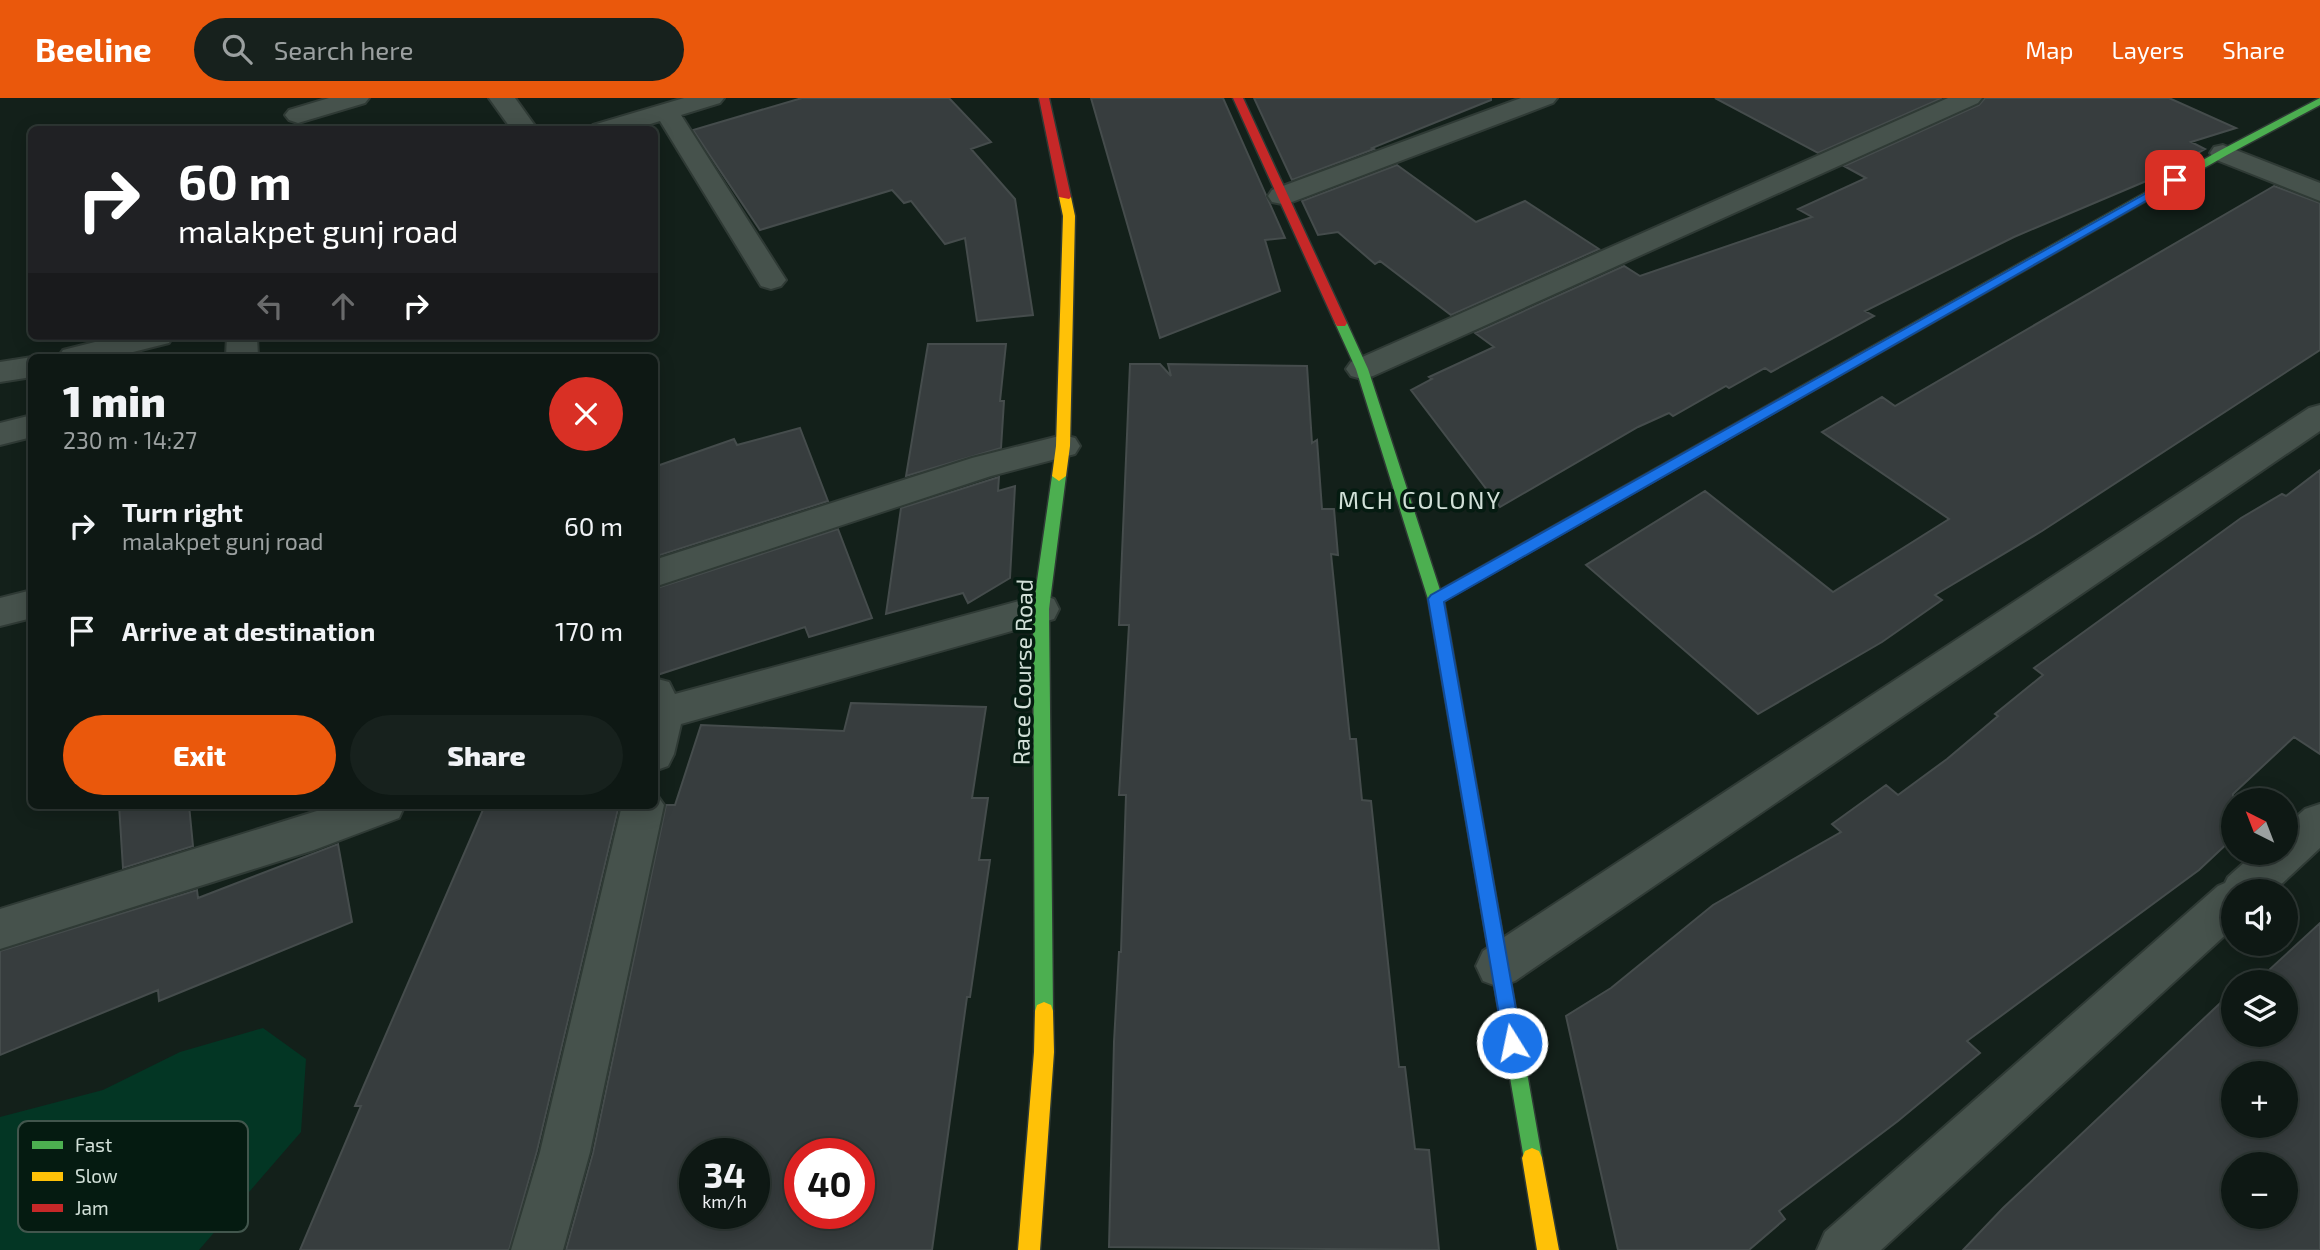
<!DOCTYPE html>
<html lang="en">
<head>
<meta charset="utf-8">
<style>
  :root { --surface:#0e1814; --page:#17211d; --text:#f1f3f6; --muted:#9ba0a0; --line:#2e3734; --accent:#ea580c }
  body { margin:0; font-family:"Exo 2",sans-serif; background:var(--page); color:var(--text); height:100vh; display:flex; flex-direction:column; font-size:26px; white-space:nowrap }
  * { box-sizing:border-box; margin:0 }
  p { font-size:23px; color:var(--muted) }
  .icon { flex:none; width:38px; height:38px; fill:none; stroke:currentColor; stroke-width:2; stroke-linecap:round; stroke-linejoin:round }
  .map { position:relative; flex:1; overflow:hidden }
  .side { position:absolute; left:28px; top:256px; width:630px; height:455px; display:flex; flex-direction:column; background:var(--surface); border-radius:10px; box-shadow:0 4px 18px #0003,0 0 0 2px var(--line) }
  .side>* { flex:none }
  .hud { position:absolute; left:28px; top:28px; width:630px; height:214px; border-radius:10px; box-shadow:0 4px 18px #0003,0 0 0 2px var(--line); background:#202124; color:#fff; overflow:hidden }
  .needle { width:46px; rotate:318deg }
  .tools { position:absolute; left:2221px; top:690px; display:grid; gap:14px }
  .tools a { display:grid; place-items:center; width:77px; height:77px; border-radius:50%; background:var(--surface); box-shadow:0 4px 18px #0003,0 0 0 2px var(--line); font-size:35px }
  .speed { position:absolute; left:679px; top:1040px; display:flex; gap:14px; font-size:35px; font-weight:700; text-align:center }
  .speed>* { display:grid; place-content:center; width:91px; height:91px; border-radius:50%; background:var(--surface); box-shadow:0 4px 18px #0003,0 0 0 2px var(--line); line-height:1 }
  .speed small { font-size:18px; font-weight:400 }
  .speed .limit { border:10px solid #d22; background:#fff; color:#111 }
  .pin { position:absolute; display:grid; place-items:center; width:60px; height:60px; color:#fff; margin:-30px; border-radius:14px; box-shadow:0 4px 10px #0006 }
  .me { position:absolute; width:77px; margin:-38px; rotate:350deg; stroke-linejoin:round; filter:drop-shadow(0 0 5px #0008) }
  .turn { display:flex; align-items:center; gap:24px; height:147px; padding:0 35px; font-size:32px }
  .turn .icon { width:91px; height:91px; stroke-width:2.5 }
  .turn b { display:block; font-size:49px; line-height:60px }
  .lanes { display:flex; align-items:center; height:66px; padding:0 35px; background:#0003; justify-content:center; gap:35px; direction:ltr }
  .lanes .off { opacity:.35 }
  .round { display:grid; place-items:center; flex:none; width:74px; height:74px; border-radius:37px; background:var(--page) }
  .headline { display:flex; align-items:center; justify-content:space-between; height:119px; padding:0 35px }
  h1 { font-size:42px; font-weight:800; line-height:52px }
  .button { display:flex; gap:14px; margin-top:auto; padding:14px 35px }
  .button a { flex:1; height:80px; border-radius:42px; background:var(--accent); color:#fff; font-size:28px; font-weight:800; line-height:80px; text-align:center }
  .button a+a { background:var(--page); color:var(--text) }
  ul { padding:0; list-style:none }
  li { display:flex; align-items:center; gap:21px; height:105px; padding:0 35px }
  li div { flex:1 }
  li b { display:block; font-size:26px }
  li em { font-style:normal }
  header { display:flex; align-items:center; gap:42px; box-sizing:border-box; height:98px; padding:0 35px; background:var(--accent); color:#fff }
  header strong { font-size:33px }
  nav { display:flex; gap:38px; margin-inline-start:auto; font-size:24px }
  .search { width:490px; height:63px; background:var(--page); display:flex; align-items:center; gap:18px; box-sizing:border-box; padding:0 24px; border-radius:38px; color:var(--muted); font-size:26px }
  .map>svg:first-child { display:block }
  .green { fill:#033624 }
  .building { fill:#373d3e; stroke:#454c4c; stroke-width:2; fill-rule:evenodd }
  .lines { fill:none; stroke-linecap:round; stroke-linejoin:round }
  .street-casing { stroke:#2f3a35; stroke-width:4 }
  .fast-casing { stroke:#2f3a35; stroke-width:3 }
  .slow-casing { stroke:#2f3a35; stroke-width:3 }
  .jam-casing { stroke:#2f3a35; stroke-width:3 }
  .street { fill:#46524c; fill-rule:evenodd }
  .fast { fill:#4caf50; fill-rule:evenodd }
  .slow { fill:#ffc107; fill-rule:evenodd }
  .jam { fill:#c62828; fill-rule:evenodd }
  .route { fill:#1a73e8; stroke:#114b97; stroke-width:2 }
  .labels { text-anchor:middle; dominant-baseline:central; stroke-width:7; stroke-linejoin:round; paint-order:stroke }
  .street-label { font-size:23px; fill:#d2e0d8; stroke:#051b11 }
  .neighbourhood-label { font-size:24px; letter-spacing:2px; fill:#d2e0d8; stroke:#051b11 }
  .key { fill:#051b11; stroke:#42564d; stroke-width:2 }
  .key-label { font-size:19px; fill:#d2e0d8 }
</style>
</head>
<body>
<header>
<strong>Beeline</strong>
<div class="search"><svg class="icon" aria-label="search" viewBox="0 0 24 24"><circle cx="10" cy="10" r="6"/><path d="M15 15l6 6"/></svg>Search here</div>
<nav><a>Map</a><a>Layers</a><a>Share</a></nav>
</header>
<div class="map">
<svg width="2320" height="1152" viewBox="0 0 2320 1152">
  <rect width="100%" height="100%" fill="#13201a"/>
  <!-- green -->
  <path class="green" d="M 263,930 L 306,961 L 301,1034 L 199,1152 L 0,1152 L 0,1019 L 103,992 L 180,954 Z"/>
  <!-- building -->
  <path class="building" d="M 802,0 L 949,0 L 991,44 L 971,51 L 1015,101 L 1033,217 L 977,223 L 965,140 L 945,146 L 911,103 L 904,105 L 892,92 L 760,132 L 693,32 Z
    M 1091,0 L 1223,0 L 1285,140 L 1265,142 L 1280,193 L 1160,240 Z
    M 1254,0 L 1491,0 L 1491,2 L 1372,50 L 1374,51 L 1292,82 Z
    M 1715,0 L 1942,0 L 1818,55 Z
    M 1985,0 L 2169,0 L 2236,30 L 2191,44 L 2205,51 L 2151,81 L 2014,139 L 1865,213 L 1874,218 L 1771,274 L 1765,270 L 1729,290 L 1726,288 L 1673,318 L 1669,315 L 1638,329 L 1500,409 L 1411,292 L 1432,281 L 1429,279 L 1494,249 L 1475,235 L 1624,168 L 1640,178 L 1812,119 L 1798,111 L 1866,80 L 1844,68 L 1979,7 Z
    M 1397,67 L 1476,124 L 1525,103 L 1599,151 L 1451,217 L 1380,163 L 1375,166 L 1338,134 L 1318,137 L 1302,103 Z
    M 2274,88 L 2320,105 L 2320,252 L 2042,433 L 1935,497 L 1942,502 L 1882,544 L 1758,616 L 1586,467 L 1705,393 L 1833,494 L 1949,421 L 1822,334 L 1882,299 L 1895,308 Z
    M 928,246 L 1006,246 L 1000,303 L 1004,303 L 1001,350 L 906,378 Z
    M 1130,266 L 1160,266 L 1171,278 L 1168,266 L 1307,268 L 1312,345 L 1317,342 L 1322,411 L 1334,411 L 1338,457 L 1331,456 L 1350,641 L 1356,641 L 1362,702 L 1371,703 L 1399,969 L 1405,969 L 1415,1051 L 1429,1052 L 1439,1152 L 1109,1149 L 1114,944 L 1119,854 L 1121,854 L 1126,697 L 1119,697 L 1129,527 L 1119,527 Z
    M 800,330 L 828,403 L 654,459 L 654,369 L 734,341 L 737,347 Z
    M 2320,372 L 2320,656 L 2294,639 L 2233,696 L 2233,740 L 2199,772 L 1967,943 L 1980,955 L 1898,1023 L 1779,1113 L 1785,1121 L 1749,1152 L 1618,1152 L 1566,918 L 1611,890 L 1713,807 L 1841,734 L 1832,726 L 1886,687 L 1898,697 L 1947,661 L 1998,618 L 1995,616 L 2043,577 L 2034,570 L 2241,420 L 2282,396 L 2286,398 Z
    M 999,379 L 998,393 L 1015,388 L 1010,480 L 968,505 L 963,495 L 886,516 L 901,410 Z
    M 838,431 L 872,520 L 809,539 L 805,529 L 654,578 L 654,491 Z
    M 851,605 L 986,609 L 972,700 L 988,700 L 979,762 L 990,762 L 970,899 L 967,899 L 932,1152 L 566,1152 L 593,1055 L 666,707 L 675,707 L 701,627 L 844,633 ZM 695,1055 L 754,1055 L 754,1115 L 695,1115 ZM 800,1055 L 859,1055 L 859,1115 L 800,1115 Z
    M 119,707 L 189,707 L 193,748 L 123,770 Z
    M 485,707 L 619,707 L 537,1053 L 509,1152 L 300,1152 L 361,1008 L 355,1008 Z
    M 338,746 L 352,824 L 159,903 L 158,892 L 0,957 L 0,853 L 197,792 L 198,800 Z
    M 2320,825 L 2320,1152 L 1963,1152 L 2003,1110 L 2233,893 L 2233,936 L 2286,936 L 2286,884 L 2256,884 ZM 2233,975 L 2286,975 L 2286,1027 L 2233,1027 ZM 2233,1066 L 2286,1066 L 2286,1118 L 2233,1118 Z"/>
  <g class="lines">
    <!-- street casing -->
    <g class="street-casing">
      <path id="street" d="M 329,0 L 369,0 L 365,5 L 298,25 L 289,22 L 285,17 L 289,12 Z
        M 489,0 L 515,0 L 538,32 L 512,32 Z
        M 684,0 L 724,0 L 720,5 L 681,17 L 786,182 L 781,188 L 771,191 L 761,188 L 660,23 L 631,32 L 589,32 L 593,27 Z
        M 1521,0 L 1557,0 L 1553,5 L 1292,104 L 1282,106 L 1272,104 L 1268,98 L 1272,92 Z
        M 1948,0 L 1982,0 L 1978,5 L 1373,278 L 1362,281 L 1351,278 L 1346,271 L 1351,264 Z
        M 2223,47 L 2320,85 L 2320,103 L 2214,61 L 2210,55 L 2214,49 Z
        M 119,238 L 173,238 L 169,245 L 113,259 L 58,259 L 63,252 Z
        M 227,238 L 257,238 L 258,259 L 226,259 Z
        M 32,259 L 32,279 L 0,284 L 0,264 Z
        M 2320,307 L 2320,333 L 1515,883 L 1499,889 L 1483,883 L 1476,868 L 1483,853 L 2309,310 Z
        M 32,317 L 32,339 L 0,347 L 0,325 Z
        M 1063,337 L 1075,340 L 1080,348 L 1075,356 L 991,378 L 654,489 L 654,462 L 972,360 Z
        M 32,492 L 32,520 L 0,528 L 0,500 Z
        M 1041,497 L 1054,501 L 1059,511 L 1054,521 L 681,626 L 674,656 L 668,668 L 654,673 L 654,580 L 669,584 L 675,596 Z
        M 654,693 L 664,707 L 590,1054 L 563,1152 L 511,1152 L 540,1054 L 622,707 L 654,707 Z
        M 2320,706 L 2320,750 L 2274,793 L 2233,793 L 2233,830 L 1881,1152 L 1817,1152 L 1825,1134 L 2218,788 L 2225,785 L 2228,779 L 2256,754 L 2286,754 L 2286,728 L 2305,711 Z
        M 336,707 L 405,707 L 399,720 L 314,752 L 0,851 L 0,811 Z"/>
    </g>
    <!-- fast casing -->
    <g class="fast-casing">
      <path id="fast" d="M 2320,0 L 2320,7 L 2227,57 L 1444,503 L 1542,1060 L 1539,1067 L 1532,1070 L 1525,1067 L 1428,501 L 1356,271 L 1335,225 L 1337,222 L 1341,221 L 1347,225 L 1368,271 L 1440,492 L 2219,53 Z
        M 1059,373 L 1066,378 L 1049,511 L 1053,913 L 1051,919 L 1044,922 L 1037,919 L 1035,913 L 1033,511 L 1052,378 Z"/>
    </g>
    <!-- slow casing -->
    <g class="slow-casing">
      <path id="slow" d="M 1065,96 L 1071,99 L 1075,118 L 1070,348 L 1066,378 L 1059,383 L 1052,378 L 1056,348 L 1063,118 L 1059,99 Z
        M 1044,904 L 1051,907 L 1053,913 L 1054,954 L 1040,1152 L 1018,1152 L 1034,954 L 1035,913 L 1037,907 Z
        M 1532,1050 L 1539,1053 L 1542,1060 L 1559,1152 L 1537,1152 L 1522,1060 L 1525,1053 Z"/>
    </g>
    <!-- jam casing -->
    <g class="jam-casing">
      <path id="jam" d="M 1039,0 L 1049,0 L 1071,99 L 1069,101 L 1059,99 Z
        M 1233,0 L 1243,0 L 1347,225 L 1345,228 L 1337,228 L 1335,225 Z"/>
    </g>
    <!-- street -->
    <use href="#street" class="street"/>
    <!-- fast -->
    <use href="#fast" class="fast"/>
    <!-- slow -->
    <use href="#slow" class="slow"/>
    <!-- jam -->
    <use href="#jam" class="jam"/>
  </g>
  <!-- route -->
  <path class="route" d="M 2175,79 L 2181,82 L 2179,84 L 1444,504 L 1522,945 L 1519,952 L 1512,955 L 1505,952 L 1428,501 L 1431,497 Z"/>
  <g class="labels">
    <!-- street labels -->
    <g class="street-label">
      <text transform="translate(1022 574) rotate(-89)">Race Course Road</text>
    </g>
    <!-- neighbourhood labels -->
    <g class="neighbourhood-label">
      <text x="1420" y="401">MCH COLONY</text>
    </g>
  </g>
  <!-- legend -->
  <rect x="18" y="1023" width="230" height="111" rx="10" class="key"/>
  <rect x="32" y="1043" width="31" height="8" fill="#4caf50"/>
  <rect x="32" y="1074" width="31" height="9" fill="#ffc107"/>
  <rect x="32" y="1106" width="31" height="8" fill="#c62828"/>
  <g class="key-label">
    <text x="75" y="1054">Fast</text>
    <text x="75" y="1085">Slow</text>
    <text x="75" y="1117">Jam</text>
  </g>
</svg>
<div class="tools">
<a><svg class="needle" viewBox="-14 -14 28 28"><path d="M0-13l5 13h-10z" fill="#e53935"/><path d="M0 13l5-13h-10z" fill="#9ba0a0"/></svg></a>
<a><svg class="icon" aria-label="sound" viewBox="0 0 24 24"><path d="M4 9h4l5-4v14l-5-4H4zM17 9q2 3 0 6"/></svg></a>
<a><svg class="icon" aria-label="layers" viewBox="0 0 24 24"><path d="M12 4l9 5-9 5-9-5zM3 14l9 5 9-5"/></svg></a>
<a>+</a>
<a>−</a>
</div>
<div class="speed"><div>34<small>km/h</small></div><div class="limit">40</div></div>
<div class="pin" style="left:2175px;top:82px;background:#d93025"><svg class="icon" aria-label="arrive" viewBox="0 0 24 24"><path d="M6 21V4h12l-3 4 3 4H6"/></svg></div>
<svg class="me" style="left:1512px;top:945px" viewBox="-20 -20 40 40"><circle r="17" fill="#1a73e8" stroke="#fff" stroke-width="3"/><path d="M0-11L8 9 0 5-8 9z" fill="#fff"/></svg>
<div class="hud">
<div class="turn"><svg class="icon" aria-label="right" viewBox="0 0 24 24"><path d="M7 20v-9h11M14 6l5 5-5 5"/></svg><div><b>60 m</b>malakpet gunj road</div></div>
<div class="lanes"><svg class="icon off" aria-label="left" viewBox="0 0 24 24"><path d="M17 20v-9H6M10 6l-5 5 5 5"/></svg><svg class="icon off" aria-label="ahead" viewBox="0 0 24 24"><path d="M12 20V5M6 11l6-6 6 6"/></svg><svg class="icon" aria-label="right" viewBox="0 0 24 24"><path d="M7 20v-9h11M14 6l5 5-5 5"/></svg></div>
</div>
<section class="side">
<div class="headline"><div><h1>1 min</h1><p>230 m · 14:27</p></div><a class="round" style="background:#d93025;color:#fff"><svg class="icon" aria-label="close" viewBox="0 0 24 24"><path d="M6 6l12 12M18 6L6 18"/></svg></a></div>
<ul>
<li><svg class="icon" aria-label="right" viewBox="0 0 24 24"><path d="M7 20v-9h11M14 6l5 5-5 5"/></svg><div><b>Turn right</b><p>malakpet gunj road</p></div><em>60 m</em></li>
<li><svg class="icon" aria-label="arrive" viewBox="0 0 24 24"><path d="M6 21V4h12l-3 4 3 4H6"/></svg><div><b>Arrive at destination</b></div><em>170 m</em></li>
</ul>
<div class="button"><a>Exit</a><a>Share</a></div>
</section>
</div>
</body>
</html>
